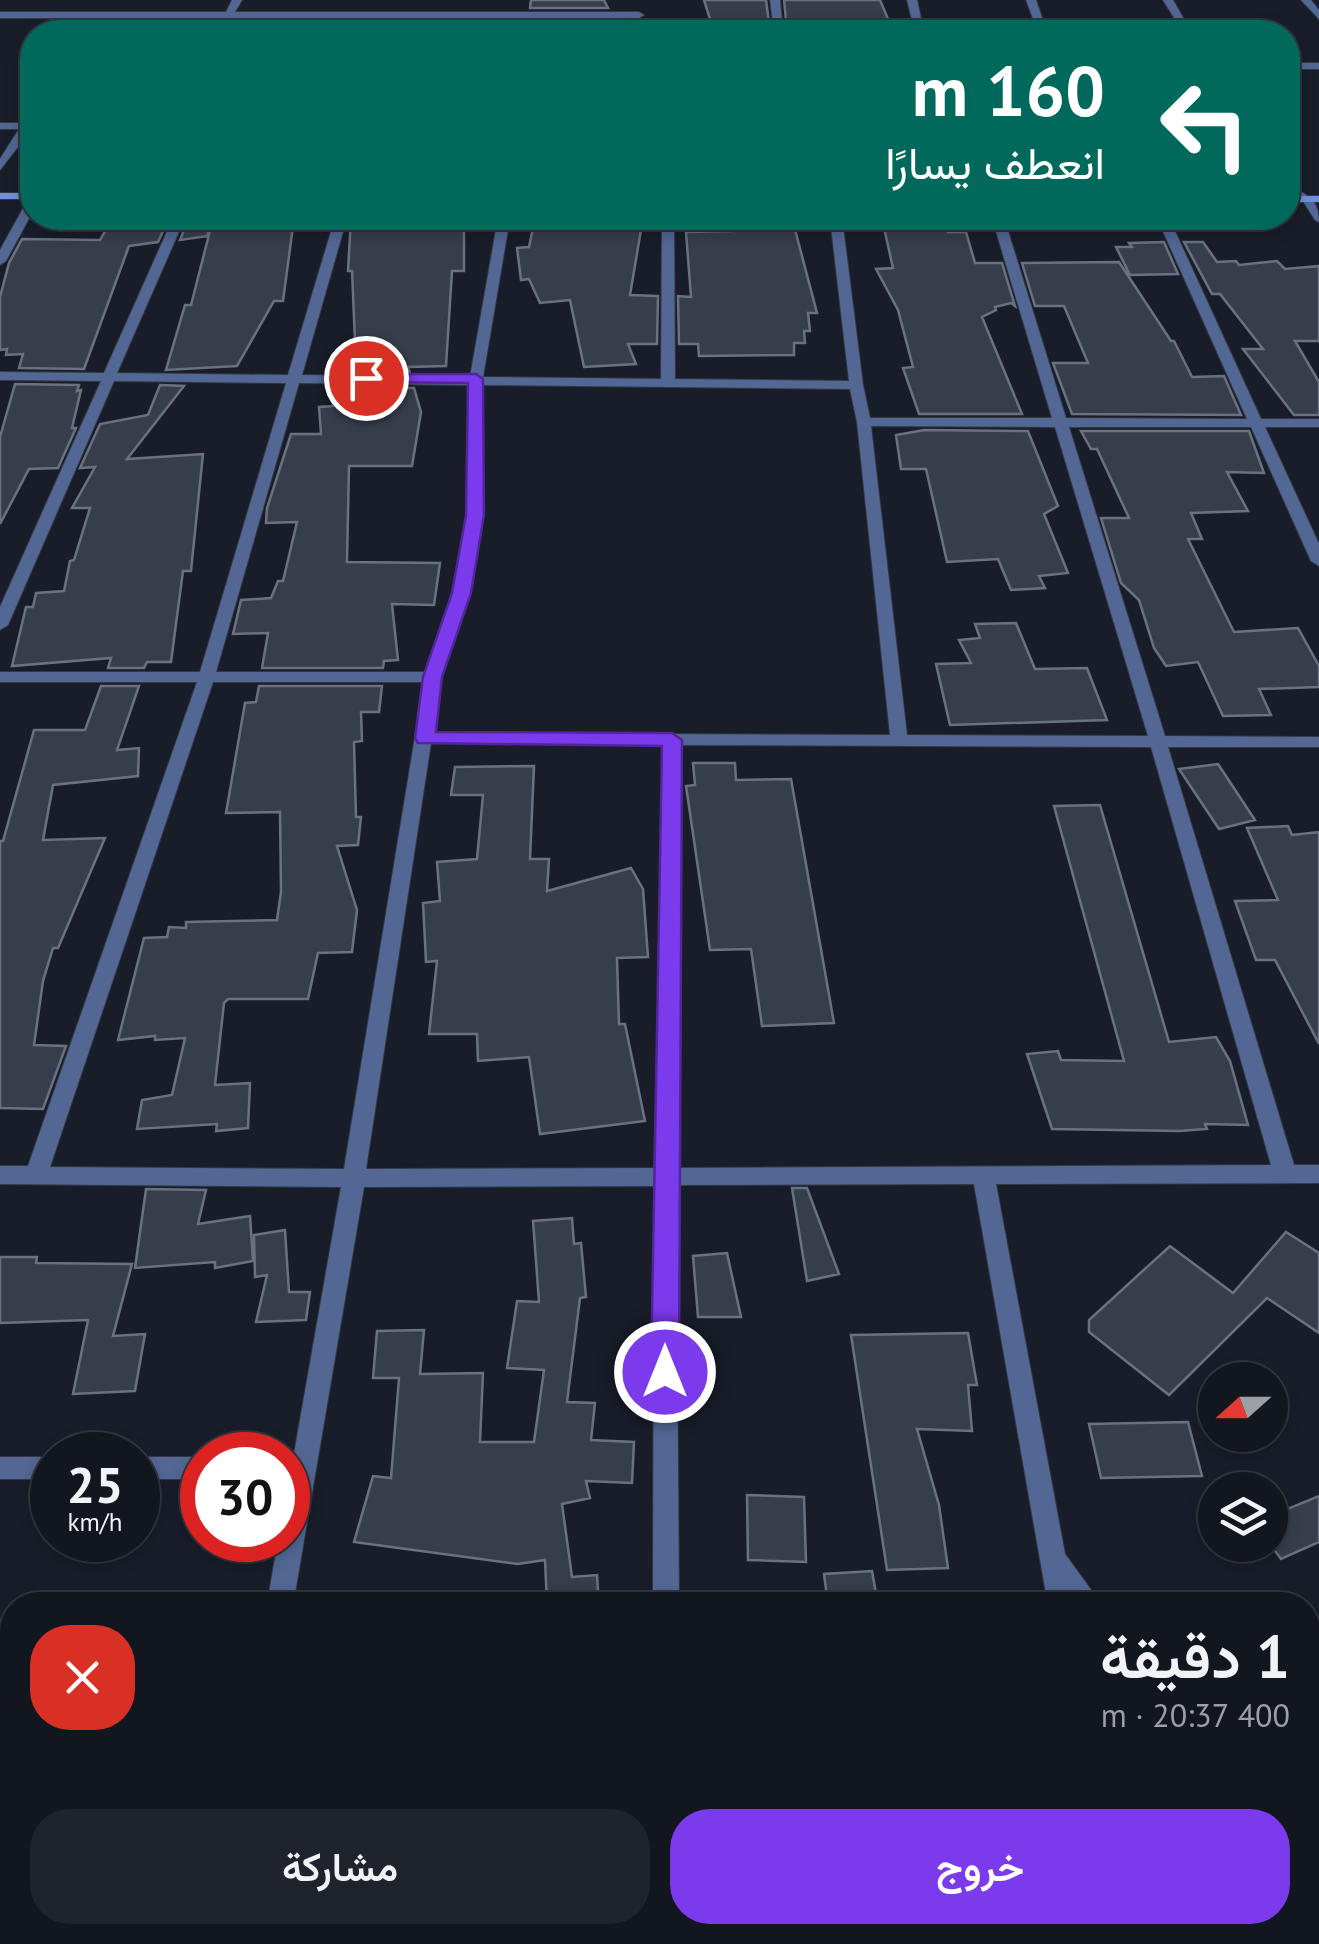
<!DOCTYPE html>
<html lang="ar">
<head>
<meta charset="utf-8">
<style>
  :root { --surface:#12161f; --page:#1f232c; --text:#f1f3f6; --muted:#9c9fa4; --line:#31353d; --accent:#7c3aed }
  body { margin:0; font-family:"PT Sans",Vazirmatn,sans-serif; background:var(--page); color:var(--text); direction:rtl; height:100vh; display:flex; flex-direction:column; font-size:38px; white-space:nowrap }
  * { box-sizing:border-box; margin:0 }
  p { font-size:32px; color:var(--muted) }
  .icon { flex:none; width:55px; height:55px; fill:none; stroke:currentColor; stroke-width:2; stroke-linecap:round; stroke-linejoin:round }
  .map { position:relative; flex:1; overflow:hidden; direction:ltr }
  .panel { position:absolute; left:0px; top:1592px; width:1320px; height:352px; display:flex; flex-direction:column; background:var(--surface); border-radius:40px 40px 0 0; box-shadow:0 5px 15px #0003,0 0 0 2px var(--line); direction:rtl }
  .panel>* { flex:none }
  .guide { position:absolute; left:20px; top:20px; width:1280px; height:210px; border-radius:40px; box-shadow:0 5px 15px #0003,0 0 0 2px var(--line); direction:rtl; background:#00695c; color:#fff; overflow:hidden }
  .needle { width:65px; rotate:249deg }
  .controls { position:absolute; left:1198px; top:1362px; display:grid; gap:20px }
  .controls a { display:grid; place-items:center; width:90px; height:90px; border-radius:50%; background:var(--surface); box-shadow:0 5px 15px #0003,0 0 0 2px var(--line); font-size:50px }
  .speed { position:absolute; left:30px; top:1432px; display:flex; gap:20px; font-size:50px; font-weight:700; text-align:center }
  .speed>* { display:grid; place-content:center; width:130px; height:130px; border-radius:50%; background:var(--surface); box-shadow:0 5px 15px #0003,0 0 0 2px var(--line); line-height:1 }
  .speed small { font-size:25px; font-weight:400 }
  .speed .limit { border:15px solid #d22; background:#fff; color:#111 }
  .pin { position:absolute; display:grid; place-items:center; width:85px; height:85px; color:#fff; margin:-42px; border:5px solid #fff; border-radius:50%; box-shadow:0 2px 10px #0007 }
  .me { position:absolute; width:110px; margin:-55px; rotate:0deg; stroke-linejoin:round; filter:drop-shadow(0 0 8px #0008) }
  .turn { display:flex; align-items:center; gap:35px; height:210px; padding:0 30px; font-size:45px }
  .turn .icon { width:130px; height:130px; stroke-width:2.5 }
  .turn b { display:block; font-size:70px; line-height:85px }
  .round { display:grid; place-items:center; flex:none; width:105px; height:105px; border-radius:40px; background:var(--page) }
  .overview { display:flex; align-items:center; justify-content:space-between; height:170px; padding:0 30px }
  h1 { font-size:60px; font-weight:600; line-height:75px }
  .button { display:flex; gap:20px; margin-top:auto; padding:20px 30px }
  .button a { flex:1; height:115px; border-radius:40px; background:var(--accent); color:#fff; font-size:40px; font-weight:600; line-height:115px; text-align:center }
  .button a+a { background:var(--page); color:var(--text) }
  .map>svg:first-child { display:block }
  .building { fill:#373e4b; stroke:#6a7180; stroke-width:2.5 }
  .lines { fill:none; stroke-linecap:round; stroke-linejoin:round }
  .street-casing { stroke:#333843; stroke-width:2 }
  .secondary-casing { stroke:#333843; stroke-width:2 }
  .street { fill:#536794; fill-rule:evenodd }
  .secondary { fill:#7191d9; fill-rule:evenodd }
  .route { fill:#7c3aed; stroke:#51269a; stroke-width:2.5 }
</style>
</head>
<body>
<div class="map">
<svg width="1319" height="1944" viewBox="0 0 1319 1944">
  <rect width="100%" height="100%" fill="#181d29"/>
  <!-- building -->
  <path class="building" d="M 531,0 L 604,0 L 608,8 L 530,8 Z
    M 704,0 L 766,0 L 770,30 L 714,32 Z
    M 784,0 L 880,0 L 893,31 L 787,30 Z
    M 252,22 L 303,22 L 304,32 L 249,32 Z
    M 528,22 L 614,22 L 618,32 L 527,32 Z
    M 113,218 L 169,218 L 158,242 L 129,246 L 84,369 L 19,368 L 23,354 L 6,355 L 7,349 L 0,350 L 0,297 L 9,263 L 22,239 L 100,240 Z
    M 189,218 L 207,218 L 208,236 L 180,240 Z
    M 263,218 L 294,219 L 283,301 L 274,301 L 237,366 L 166,370 L 185,305 L 191,305 L 213,219 Z
    M 351,218 L 464,218 L 464,271 L 452,271 L 446,366 L 408,367 L 410,373 L 333,372 L 333,354 L 352,353 L 355,341 L 352,271 L 348,271 Z
    M 535,218 L 643,218 L 630,295 L 658,296 L 657,344 L 628,344 L 636,364 L 584,367 L 570,300 L 540,303 L 529,279 L 521,280 L 517,248 L 529,247 Z
    M 792,218 L 817,313 L 808,313 L 810,331 L 804,331 L 805,343 L 794,343 L 794,355 L 699,356 L 698,344 L 679,344 L 678,296 L 691,297 L 686,232 L 732,231 L 727,219 Z
    M 882,219 L 948,220 L 948,232 L 966,232 L 975,263 L 1002,263 L 1015,306 L 1011,303 L 995,307 L 996,310 L 982,317 L 1022,414 L 919,414 L 903,368 L 913,367 L 898,310 L 876,269 L 893,268 Z
    M 1164,242 L 1178,274 L 1130,275 L 1116,247 L 1132,247 L 1129,243 Z
    M 1184,242 L 1203,242 L 1217,262 L 1236,261 L 1239,265 L 1277,261 L 1285,269 L 1319,266 L 1319,341 L 1295,341 L 1319,382 L 1319,415 L 1294,415 L 1243,349 L 1263,349 L 1220,294 L 1212,294 Z
    M 1119,262 L 1171,341 L 1174,341 L 1192,377 L 1224,376 L 1241,415 L 1072,414 L 1053,363 L 1088,363 L 1064,306 L 1035,306 L 1022,263 Z
    M 15,384 L 79,385 L 77,391 L 81,390 L 72,428 L 76,428 L 58,468 L 29,469 L 0,524 L 0,437 Z
    M 160,385 L 184,386 L 127,459 L 203,454 L 191,571 L 183,571 L 171,662 L 147,662 L 144,668 L 108,668 L 111,658 L 12,666 L 26,607 L 33,607 L 36,593 L 64,591 L 70,561 L 74,560 L 90,508 L 72,508 L 95,467 L 80,468 L 100,424 L 148,415 Z
    M 333,387 L 414,388 L 421,412 L 412,466 L 349,466 L 347,562 L 440,563 L 434,605 L 392,604 L 398,660 L 384,661 L 383,668 L 262,668 L 268,633 L 233,634 L 241,600 L 271,598 L 278,581 L 283,581 L 297,522 L 266,523 L 267,508 L 291,434 L 321,434 L 319,407 L 333,406 Z
    M 924,430 L 1028,431 L 1058,506 L 1044,514 L 1068,573 L 1039,576 L 1045,588 L 1011,590 L 998,559 L 947,562 L 926,469 L 901,469 L 896,435 Z
    M 1081,431 L 1249,431 L 1264,473 L 1227,472 L 1248,511 L 1191,513 L 1202,539 L 1188,539 L 1234,632 L 1298,628 L 1319,666 L 1319,687 L 1259,689 L 1271,715 L 1223,716 L 1198,662 L 1166,666 L 1154,648 L 1139,600 L 1121,583 L 1101,518 L 1129,518 L 1097,449 L 1091,449 Z
    M 1016,623 L 1035,669 L 1087,668 L 1107,720 L 950,725 L 936,664 L 971,663 L 959,640 L 980,638 L 975,624 Z
    M 101,686 L 139,686 L 117,750 L 139,748 L 138,776 L 53,785 L 43,840 L 105,838 L 58,948 L 53,948 L 43,981 L 34,1045 L 66,1046 L 43,1109 L 0,1108 L 0,841 L 3,841 L 34,730 L 85,730 Z
    M 259,686 L 382,686 L 379,712 L 361,712 L 362,741 L 354,742 L 356,817 L 361,817 L 358,845 L 337,846 L 357,910 L 352,952 L 318,953 L 308,999 L 228,999 L 224,1003 L 215,1085 L 250,1083 L 248,1128 L 216,1131 L 217,1124 L 137,1129 L 142,1100 L 172,1095 L 185,1038 L 155,1040 L 155,1036 L 118,1040 L 144,938 L 167,937 L 169,927 L 186,928 L 186,922 L 277,920 L 281,892 L 280,812 L 226,813 L 245,703 L 256,702 Z
    M 693,763 L 735,763 L 736,780 L 791,779 L 834,1023 L 762,1026 L 751,949 L 710,950 L 686,786 L 695,785 Z
    M 1218,764 L 1255,820 L 1219,829 L 1179,769 Z
    M 534,766 L 530,859 L 549,859 L 547,891 L 631,868 L 643,889 L 648,957 L 617,958 L 619,1024 L 625,1024 L 645,1121 L 540,1134 L 529,1057 L 478,1061 L 477,1034 L 429,1034 L 437,961 L 426,962 L 423,903 L 440,901 L 437,862 L 477,859 L 483,795 L 451,795 L 455,767 Z
    M 1100,805 L 1169,1042 L 1216,1037 L 1230,1061 L 1248,1125 L 1205,1124 L 1207,1129 L 1179,1131 L 1052,1129 L 1027,1054 L 1058,1051 L 1061,1060 L 1124,1061 L 1054,806 Z
    M 1288,826 L 1292,835 L 1319,832 L 1319,1044 L 1275,960 L 1256,960 L 1235,901 L 1278,900 L 1247,828 Z
    M 792,1188 L 807,1188 L 839,1274 L 807,1281 Z
    M 146,1189 L 206,1190 L 198,1224 L 250,1216 L 253,1261 L 215,1268 L 215,1262 L 135,1268 Z
    M 572,1218 L 574,1244 L 581,1243 L 586,1297 L 580,1298 L 567,1402 L 595,1403 L 591,1440 L 634,1442 L 632,1483 L 586,1481 L 590,1498 L 562,1504 L 572,1577 L 597,1575 L 599,1605 L 547,1605 L 545,1560 L 518,1564 L 354,1542 L 373,1476 L 391,1478 L 399,1378 L 373,1378 L 377,1331 L 424,1330 L 420,1374 L 483,1373 L 480,1442 L 534,1442 L 544,1370 L 507,1368 L 517,1301 L 539,1302 L 533,1221 Z
    M 285,1230 L 289,1292 L 310,1292 L 306,1320 L 256,1322 L 267,1275 L 255,1277 L 254,1235 Z
    M 1286,1232 L 1319,1253 L 1319,1333 L 1267,1298 L 1169,1395 L 1089,1332 L 1089,1320 L 1170,1246 L 1233,1293 Z
    M 727,1253 L 741,1317 L 698,1317 L 693,1256 Z
    M 0,1257 L 37,1257 L 36,1263 L 132,1264 L 113,1336 L 145,1334 L 135,1391 L 73,1394 L 88,1320 L 0,1323 Z
    M 968,1333 L 977,1385 L 968,1385 L 972,1431 L 917,1429 L 939,1505 L 948,1568 L 887,1570 L 851,1335 Z
    M 1188,1422 L 1202,1476 L 1101,1478 L 1089,1424 Z
    M 747,1495 L 804,1497 L 806,1562 L 748,1560 Z
    M 1319,1496 L 1319,1542 L 1281,1559 L 1270,1544 L 1270,1516 Z
    M 872,1571 L 878,1605 L 828,1605 L 824,1574 Z"/>
  <g class="lines">
    <!-- street casing -->
    <g class="street-casing">
      <path id="street" d="M 232,0 L 242,0 L 235,12 L 639,12 L 644,15 L 639,18 L 232,18 L 224,32 L 215,32 L 223,18 L 0,18 L 0,12 L 226,12 Z
        M 770,0 L 780,0 L 783,32 L 774,32 Z
        M 907,0 L 917,0 L 924,32 L 915,32 Z
        M 1026,0 L 1036,0 L 1047,32 L 1038,32 Z
        M 1163,0 L 1173,0 L 1191,32 L 1183,32 Z
        M 1301,0 L 1311,0 L 1319,10 L 1319,19 Z
        M 1288,63 L 1319,63 L 1319,69 L 1288,69 Z
        M 32,115 L 32,129 L 0,170 L 0,159 L 19,129 L 0,129 L 0,123 L 24,123 Z
        M 1288,187 C 1307,193 1319,200 1319,222 L 1315,220 L 1303,201 L 1288,194 Z
        M 32,200 L 32,213 L 6,261 L 0,265 L 0,250 L 26,203 Z
        M 173,218 L 185,218 L 117,373 L 288,375 L 335,218 L 347,218 L 302,375 L 470,377 L 498,218 L 510,218 L 483,377 L 661,379 L 662,218 L 674,218 L 675,379 L 849,381 L 830,218 L 842,218 L 863,385 L 870,418 L 1052,418 L 992,218 L 1004,218 L 1066,418 L 1247,419 L 1157,218 L 1169,218 L 1261,419 L 1319,419 L 1319,427 L 1265,427 L 1319,544 L 1319,566 L 1311,561 L 1251,427 L 1069,427 L 1165,736 L 1319,737 L 1319,747 L 1168,747 L 1294,1165 L 1319,1165 L 1319,1183 L 996,1184 L 1065,1554 L 1102,1605 L 1048,1605 L 974,1184 L 676,1185 L 679,1605 L 653,1605 L 654,1186 L 364,1187 L 293,1605 L 267,1605 L 278,1540 L 288,1540 L 288,1488 L 341,1187 L 0,1184 L 0,1166 L 28,1166 L 197,682 L 0,682 L 0,672 L 200,672 L 286,383 L 114,381 L 8,625 L 0,630 L 0,607 L 101,381 L 0,380 L 0,372 L 104,373 ZM 299,383 L 469,385 L 468,515 L 454,593 L 426,672 L 216,672 ZM 483,385 L 850,389 L 857,422 L 890,735 L 433,733 L 441,677 L 470,593 L 482,515 ZM 871,426 L 1055,427 L 1148,736 L 907,735 ZM 213,682 L 424,682 L 344,1169 L 50,1167 ZM 431,743 L 664,744 L 654,1168 L 366,1169 ZM 682,745 L 1151,747 L 1271,1165 L 676,1168 Z
        M 0,1457 L 52,1457 L 52,1479 L 0,1479 Z
        M 138,1457 L 202,1457 L 202,1479 L 138,1479 Z
        M 1308,1866 L 1319,1871 L 1319,1911 L 1308,1906 Z
        M 0,1887 L 12,1887 L 12,1917 L 0,1917 Z
        M 212,1932 L 242,1932 L 241,1944 L 211,1944 Z
        M 652,1932 L 682,1932 L 682,1944 L 652,1944 Z
        M 1105,1932 L 1135,1932 L 1137,1944 L 1107,1944 Z"/>
    </g>
    <!-- secondary casing -->
    <g class="secondary-casing">
      <path id="secondary" d="M 0,193 L 32,193 L 32,199 L 0,199 Z
        M 1288,196 L 1319,196 L 1319,202 L 1288,202 Z"/>
    </g>
    <!-- street -->
    <use href="#street" class="street"/>
    <!-- secondary -->
    <use href="#secondary" class="secondary"/>
  </g>
  <!-- route -->
  <path class="route" d="M 366,374 L 476,374 L 483,379 L 484,515 L 471,593 L 442,677 L 436,732 L 672,733 L 682,740 L 679,1372 L 675,1380 L 665,1383 L 655,1380 L 651,1372 L 662,746 L 418,743 L 415,738 L 423,677 L 452,593 L 466,515 L 468,383 L 360,382 L 358,378 Z"/>
</svg>
<div class="controls">
<a><svg class="needle" viewBox="-14 -14 28 28"><path d="M0-13l5 13h-10z" fill="#e53935"/><path d="M0 13l5-13h-10z" fill="#9c9fa4"/></svg></a>
<a><svg class="icon" aria-label="layers" viewBox="0 0 24 24"><path d="M12 4l9 5-9 5-9-5zM3 14l9 5 9-5"/></svg></a>
</div>
<div class="speed"><div>25<small>km/h</small></div><div class="limit">30</div></div>
<div class="pin" style="left:366px;top:378px;background:#d93025"><svg class="icon" aria-label="arrive" viewBox="0 0 24 24"><path d="M6 21V4h12l-3 4 3 4H6"/></svg></div>
<svg class="me" style="left:665px;top:1372px" viewBox="-20 -20 40 40"><circle r="17" fill="#7c3aed" stroke="#fff" stroke-width="3"/><path d="M0-11L8 9 0 5-8 9z" fill="#fff"/></svg>
<div class="guide">
<div class="turn"><svg class="icon" aria-label="left" viewBox="0 0 24 24"><path d="M17 20v-9H6M10 6l-5 5 5 5"/></svg><div><b>160 m</b>انعطف يسارًا</div></div>
</div>
<section class="panel">
<div class="overview"><div><h1>1 دقيقة</h1><p>400 m · 20:37</p></div><a class="round" style="background:#d93025;color:#fff"><svg class="icon" aria-label="close" viewBox="0 0 24 24"><path d="M6 6l12 12M18 6L6 18"/></svg></a></div>
<div class="button"><a>خروج</a><a>مشاركة</a></div>
</section>
</div>
</body>
</html>
